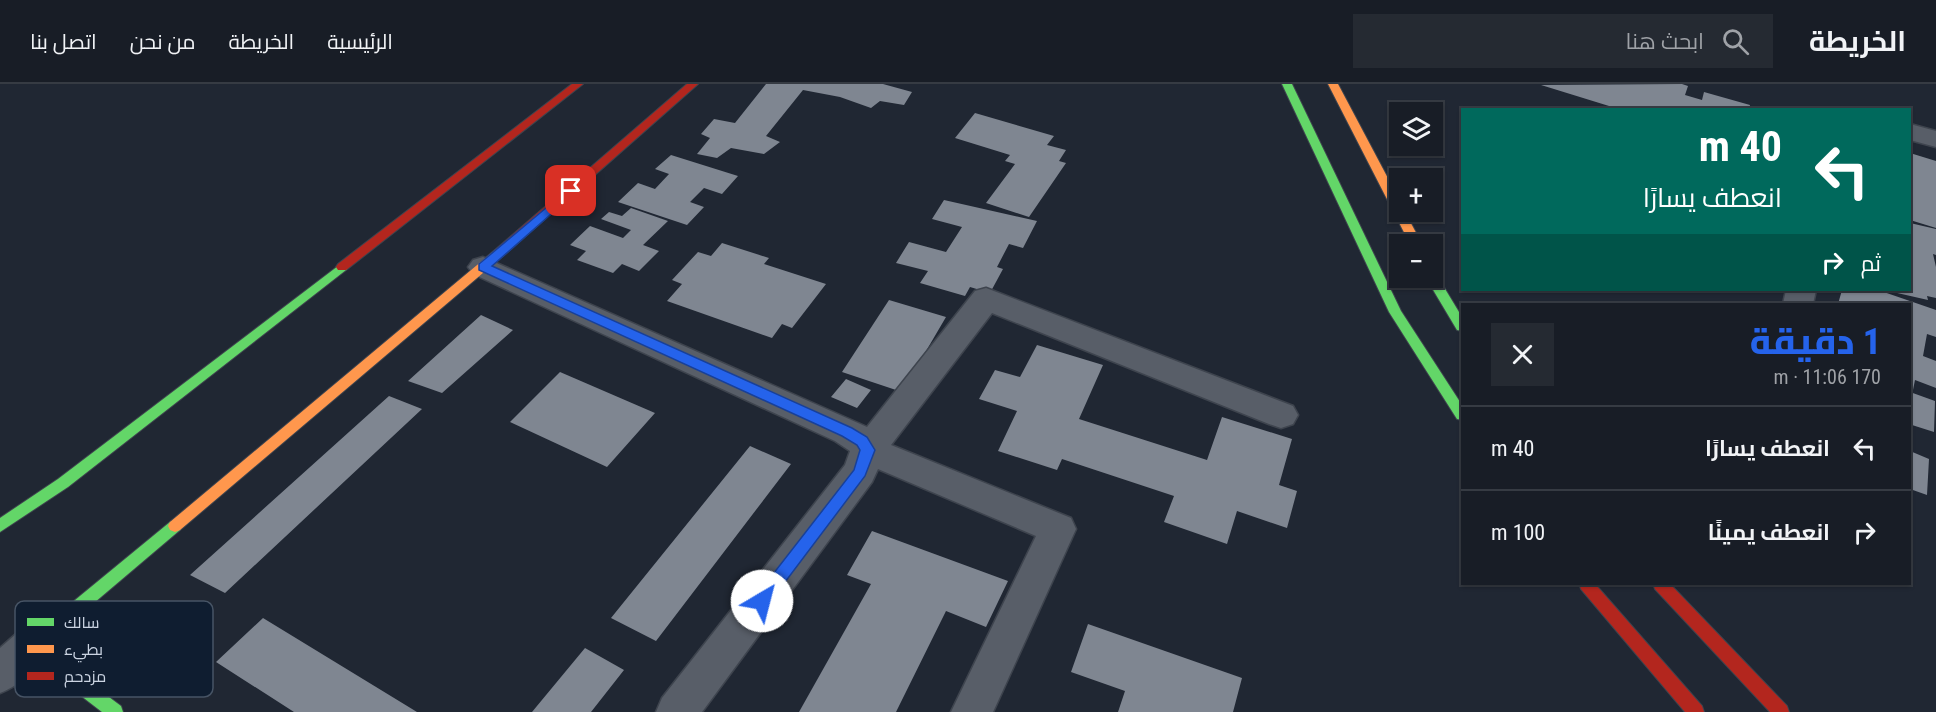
<!DOCTYPE html>
<html lang="ar">
<head>
<meta charset="utf-8">
<style>
  :root { --surface:#181d26; --page:#252a32; --text:#f1f3f6; --muted:#9fa2a7; --line:#363b43; --accent:#2563eb }
  body { margin:0; font-family:"Roboto Condensed",Cairo,sans-serif; background:var(--page); color:var(--text); direction:rtl; height:100vh; display:flex; flex-direction:column; font-size:22px; white-space:nowrap }
  * { box-sizing:border-box; margin:0 }
  p { font-size:20px; color:var(--muted) }
  .icon { flex:none; width:33px; height:33px; fill:none; stroke:currentColor; stroke-width:2; stroke-linecap:round; stroke-linejoin:round }
  .map { position:relative; flex:1; overflow:hidden; direction:ltr }
  .drawer { position:absolute; left:1461px; top:219px; width:450px; height:282px; display:flex; flex-direction:column; background:var(--surface); border-radius:0px; box-shadow:0 2px 4px #0004,0 0 0 2px var(--line); direction:rtl }
  .drawer>* { flex:none }
  .banner { position:absolute; left:1461px; top:24px; width:450px; height:183px; border-radius:0px; box-shadow:0 2px 4px #0004,0 0 0 2px var(--line); direction:rtl; background:#00695c; color:#fff; overflow:hidden }
  .buttons { position:absolute; left:1389px; top:18px; display:grid; gap:12px }
  .buttons a { display:grid; place-items:center; width:54px; height:54px; border-radius:0px; background:var(--surface); box-shadow:0 2px 4px #0004,0 0 0 2px var(--line); font-size:30px }
  .pin { position:absolute; display:grid; place-items:center; width:51px; height:51px; color:#fff; margin:-26px; border-radius:12px; box-shadow:0 3px 9px #0006 }
  .me { position:absolute; width:66px; margin:-33px; rotate:37deg; stroke-linejoin:round; filter:drop-shadow(0 0 4px #0008) }
  .turn { display:flex; align-items:center; gap:21px; height:126px; padding:0 30px; font-size:27px }
  .turn .icon { width:78px; height:78px; stroke-width:2.5 }
  .turn b { display:block; font-size:42px; line-height:51px }
  .then { display:flex; align-items:center; height:57px; padding:0 30px; background:#0003; gap:12px; font-size:22px }
  .round { display:grid; place-items:center; flex:none; width:63px; height:63px; border-radius:0px; background:var(--page) }
  .summary { display:flex; align-items:center; justify-content:space-between; height:102px; padding:0 30px }
  h1 { font-size:36px; font-weight:800; line-height:45px; color:var(--accent) }
  ul { padding:0; list-style:none }
  li { display:flex; align-items:center; gap:18px; height:84px; padding:0 30px; border-top:2px solid var(--line) }
  li div { flex:1 }
  li b { display:block; font-size:22px }
  li em { font-style:normal }
  header { display:flex; align-items:center; gap:36px; box-sizing:border-box; height:84px; padding:0 30px; background:var(--surface); border-bottom:2px solid var(--line) }
  header strong { font-size:28px }
  nav { display:flex; gap:33px; margin-inline-start:auto; font-size:21px }
  .search { width:420px; height:54px; background:var(--page); display:flex; align-items:center; gap:15px; box-sizing:border-box; padding:0 21px; border-radius:0px; color:var(--muted); font-size:22px }
  .map>svg:first-child { display:block }
  .building { fill:#7f8691 }
  .lines { fill:none; stroke-linecap:round; stroke-linejoin:round }
  .street-casing { stroke:#3e444e; stroke-width:3 }
  .fast-casing { stroke:#3e444e; stroke-width:2 }
  .slow-casing { stroke:#3e444e; stroke-width:2 }
  .jam-casing { stroke:#3e444e; stroke-width:2 }
  .street { fill:#585e68; fill-rule:evenodd }
  .fast { fill:#63d668; fill-rule:evenodd }
  .slow { fill:#ff974d; fill-rule:evenodd }
  .jam { fill:#b3261e; fill-rule:evenodd }
  .route { fill:#2563eb; stroke:#184099; stroke-width:1.5 }
  .key { fill:#0f1d30; stroke:#475465; stroke-width:1.5 }
  .key-label { font-size:16px; fill:#cbd4e2 }
</style>
</head>
<body>
<header>
<strong>الخريطة</strong>
<div class="search"><svg class="icon" aria-label="search" viewBox="0 0 24 24"><circle cx="10" cy="10" r="6"/><path d="M15 15l6 6"/></svg>ابحث هنا</div>
<nav><a>الرئيسية</a><a>الخريطة</a><a>من نحن</a><a>اتصل بنا</a></nav>
</header>
<div class="map">
<svg width="1936" height="628" viewBox="0 0 1936 628">
  <rect width="100%" height="100%" fill="#202733"/>
  <!-- building -->
  <path class="building" d="M 766,0 L 883,0 L 912,8 L 904,21 L 880,17 L 871,24 L 840,13 L 803,6 L 766,52 L 780,58 L 764,70 L 731,64 L 717,74 L 697,70 L 710,54 L 701,50 L 714,35 L 735,39 Z
    M 1682,0 L 1688,2 L 1685,11 L 1702,16 L 1704,8 L 1750,21 L 1749,26 L 1622,26 L 1541,1 Z
    M 975,29 L 1054,52 L 1047,61 L 1066,66 L 1059,77 L 1066,79 L 1029,133 L 986,119 L 1015,80 L 1005,77 L 1010,71 L 955,54 Z
    M 1910,69 L 1936,77 L 1936,144 L 1910,136 Z
    M 671,71 L 738,92 L 722,110 L 704,104 L 690,118 L 704,123 L 687,141 L 618,118 L 638,99 L 655,105 L 669,90 L 655,85 Z
    M 944,116 L 1037,137 L 1023,164 L 1009,160 L 997,183 L 1003,185 L 990,209 L 970,203 L 965,212 L 920,199 L 928,187 L 896,179 L 909,158 L 946,168 L 962,143 L 932,135 Z
    M 631,124 L 668,137 L 643,161 L 659,167 L 639,187 L 622,180 L 613,189 L 577,176 L 586,167 L 570,161 L 590,142 L 623,154 L 631,146 L 601,135 L 609,128 L 622,132 Z
    M 1910,139 L 1936,145 L 1936,171 L 1933,170 L 1936,183 L 1936,214 L 1927,212 L 1928,216 L 1884,206 L 1910,206 Z
    M 722,159 L 769,174 L 764,180 L 826,200 L 792,244 L 782,240 L 772,254 L 667,217 L 682,200 L 672,196 L 698,168 L 711,172 Z
    M 1842,206 L 1878,206 L 1936,226 L 1936,253 L 1927,250 L 1923,272 L 1936,277 L 1936,304 L 1915,296 L 1913,306 L 1910,305 L 1910,220 L 1838,220 Z
    M 889,216 L 946,233 L 902,308 L 842,288 Z
    M 481,231 L 513,246 L 442,309 L 408,297 Z
    M 1037,261 L 1103,281 L 1079,335 L 1207,376 L 1222,333 L 1292,355 L 1279,401 L 1297,407 L 1287,444 L 1237,427 L 1227,460 L 1164,438 L 1174,412 L 1062,375 L 1057,386 L 998,367 L 1017,327 L 979,315 L 995,286 L 1020,293 Z
    M 560,288 L 655,329 L 607,383 L 510,338 Z
    M 846,295 L 871,306 L 857,324 L 831,313 Z
    M 1910,308 L 1935,317 L 1934,348 L 1912,341 L 1910,351 Z
    M 389,312 L 422,325 L 225,509 L 190,491 Z
    M 750,362 L 791,380 L 656,557 L 611,534 Z
    M 1910,367 L 1929,375 L 1927,411 L 1910,405 Z
    M 872,447 L 1008,497 L 986,543 L 946,527 L 896,628 L 799,628 L 871,500 L 847,491 Z
    M 263,534 L 417,628 L 294,628 L 216,578 Z
    M 1088,540 L 1242,594 L 1233,628 L 1118,628 L 1125,607 L 1071,588 Z
    M 585,564 L 624,586 L 591,628 L 532,628 Z"/>
  <g class="lines">
    <!-- street casing -->
    <g class="street-casing">
      <path id="street" d="M 1910,40 L 1936,47 L 1936,63 L 1910,56 Z
        M 483,173 L 867,343 L 975,207 L 986,204 L 1293,322 L 1298,331 L 1293,340 L 1281,344 L 1269,340 L 992,229 L 891,361 L 1071,434 L 1076,445 L 993,628 L 951,628 L 1036,452 L 878,385 L 872,398 L 702,628 L 656,628 L 662,614 L 845,381 L 850,367 L 835,357 L 473,190 L 468,183 L 473,176 Z
        M 1786,206 L 1816,206 L 1813,220 L 1783,220 Z
        M 30,545 L 44,550 L 50,563 C 40,583 21,601 0,609 L 0,564 L 16,550 Z"/>
    </g>
    <!-- fast casing -->
    <g class="fast-casing">
      <path id="fast" d="M 1282,0 L 1292,0 L 1401,227 L 1462,321 L 1462,336 L 1457,335 L 1389,228 Z
        M 342,179 L 346,180 L 348,183 L 346,186 L 68,403 L 0,448 L 0,434 L 58,395 Z
        M 1432,189 L 1436,190 L 1462,233 L 1462,247 L 1457,246 L 1426,194 L 1432,194 Z
        M 175,436 L 180,438 L 182,442 L 180,446 L 42,563 L 121,622 L 123,628 L 102,628 L 24,568 L 22,563 L 24,558 L 170,438 Z"/>
    </g>
    <!-- slow casing -->
    <g class="slow-casing">
      <path id="slow" d="M 1328,0 L 1338,0 L 1400,117 L 1400,128 L 1405,128 L 1422,160 L 1410,160 Z
        M 499,165 L 503,166 L 505,169 L 503,172 L 180,446 L 175,448 L 170,446 L 168,442 L 170,438 L 495,166 Z"/>
    </g>
    <!-- jam casing -->
    <g class="jam-casing">
      <path id="jam" d="M 572,0 L 583,0 L 346,186 L 338,186 L 336,183 L 338,180 Z
        M 687,0 L 698,0 L 503,172 L 495,172 L 493,169 L 495,166 Z
        M 1579,500 L 1595,500 L 1702,622 L 1704,628 L 1685,628 L 1581,505 Z
        M 1653,500 L 1670,500 L 1787,622 L 1789,628 L 1770,628 L 1655,505 Z"/>
    </g>
    <!-- street -->
    <use href="#street" class="street"/>
    <!-- fast -->
    <use href="#fast" class="fast"/>
    <!-- slow -->
    <use href="#slow" class="slow"/>
    <!-- jam -->
    <use href="#jam" class="jam"/>
  </g>
  <!-- route -->
  <path class="route" d="M 571,103 L 575,104 L 575,109 L 492,182 L 852,344 L 867,353 L 875,366 L 865,392 L 767,522 L 756,522 L 754,517 L 756,512 L 854,386 L 860,366 L 857,361 L 842,352 L 479,186 L 479,180 Z"/>
  <!-- legend -->
  <rect x="15" y="517" width="198" height="96" rx="9" class="key"/>
  <rect x="27" y="534" width="27" height="8" fill="#63d668"/>
  <rect x="27" y="561" width="27" height="8" fill="#ff974d"/>
  <rect x="27" y="588" width="27" height="8" fill="#b3261e"/>
  <g class="key-label">
    <text x="64" y="544">سالك</text>
    <text x="64" y="571">بطيء</text>
    <text x="64" y="598">مزدحم</text>
  </g>
</svg>
<div class="buttons">
<a><svg class="icon" aria-label="layers" viewBox="0 0 24 24"><path d="M12 4l9 5-9 5-9-5zM3 14l9 5 9-5"/></svg></a>
<a>+</a>
<a>−</a>
</div>
<div class="pin" style="left:571px;top:107px;background:#d93025"><svg class="icon" aria-label="arrive" viewBox="0 0 24 24"><path d="M6 21V4h12l-3 4 3 4H6"/></svg></div>
<svg class="me" style="left:762px;top:517px" viewBox="-20 -20 40 40"><circle r="19" fill="#fff"/><path d="M0-13L10 11 0 6-10 11z" fill="#2563eb"/></svg>
<div class="banner">
<div class="turn"><svg class="icon" aria-label="left" viewBox="0 0 24 24"><path d="M17 20v-9H6M10 6l-5 5 5 5"/></svg><div><b>40 m</b>انعطف يسارًا</div></div>
<div class="then">ثم<svg class="icon" aria-label="right" viewBox="0 0 24 24"><path d="M7 20v-9h11M14 6l5 5-5 5"/></svg></div>
</div>
<section class="drawer">
<div class="summary"><div><h1>1 دقيقة</h1><p>170 m · 11:06</p></div><a class="round"><svg class="icon" aria-label="close" viewBox="0 0 24 24"><path d="M6 6l12 12M18 6L6 18"/></svg></a></div>
<ul>
<li><svg class="icon" aria-label="left" viewBox="0 0 24 24"><path d="M17 20v-9H6M10 6l-5 5 5 5"/></svg><div><b>انعطف يسارًا</b></div><em>40 m</em></li>
<li><svg class="icon" aria-label="right" viewBox="0 0 24 24"><path d="M7 20v-9h11M14 6l5 5-5 5"/></svg><div><b>انعطف يمينًا</b></div><em>100 m</em></li>
</ul>
</section>
</div>
</body>
</html>
